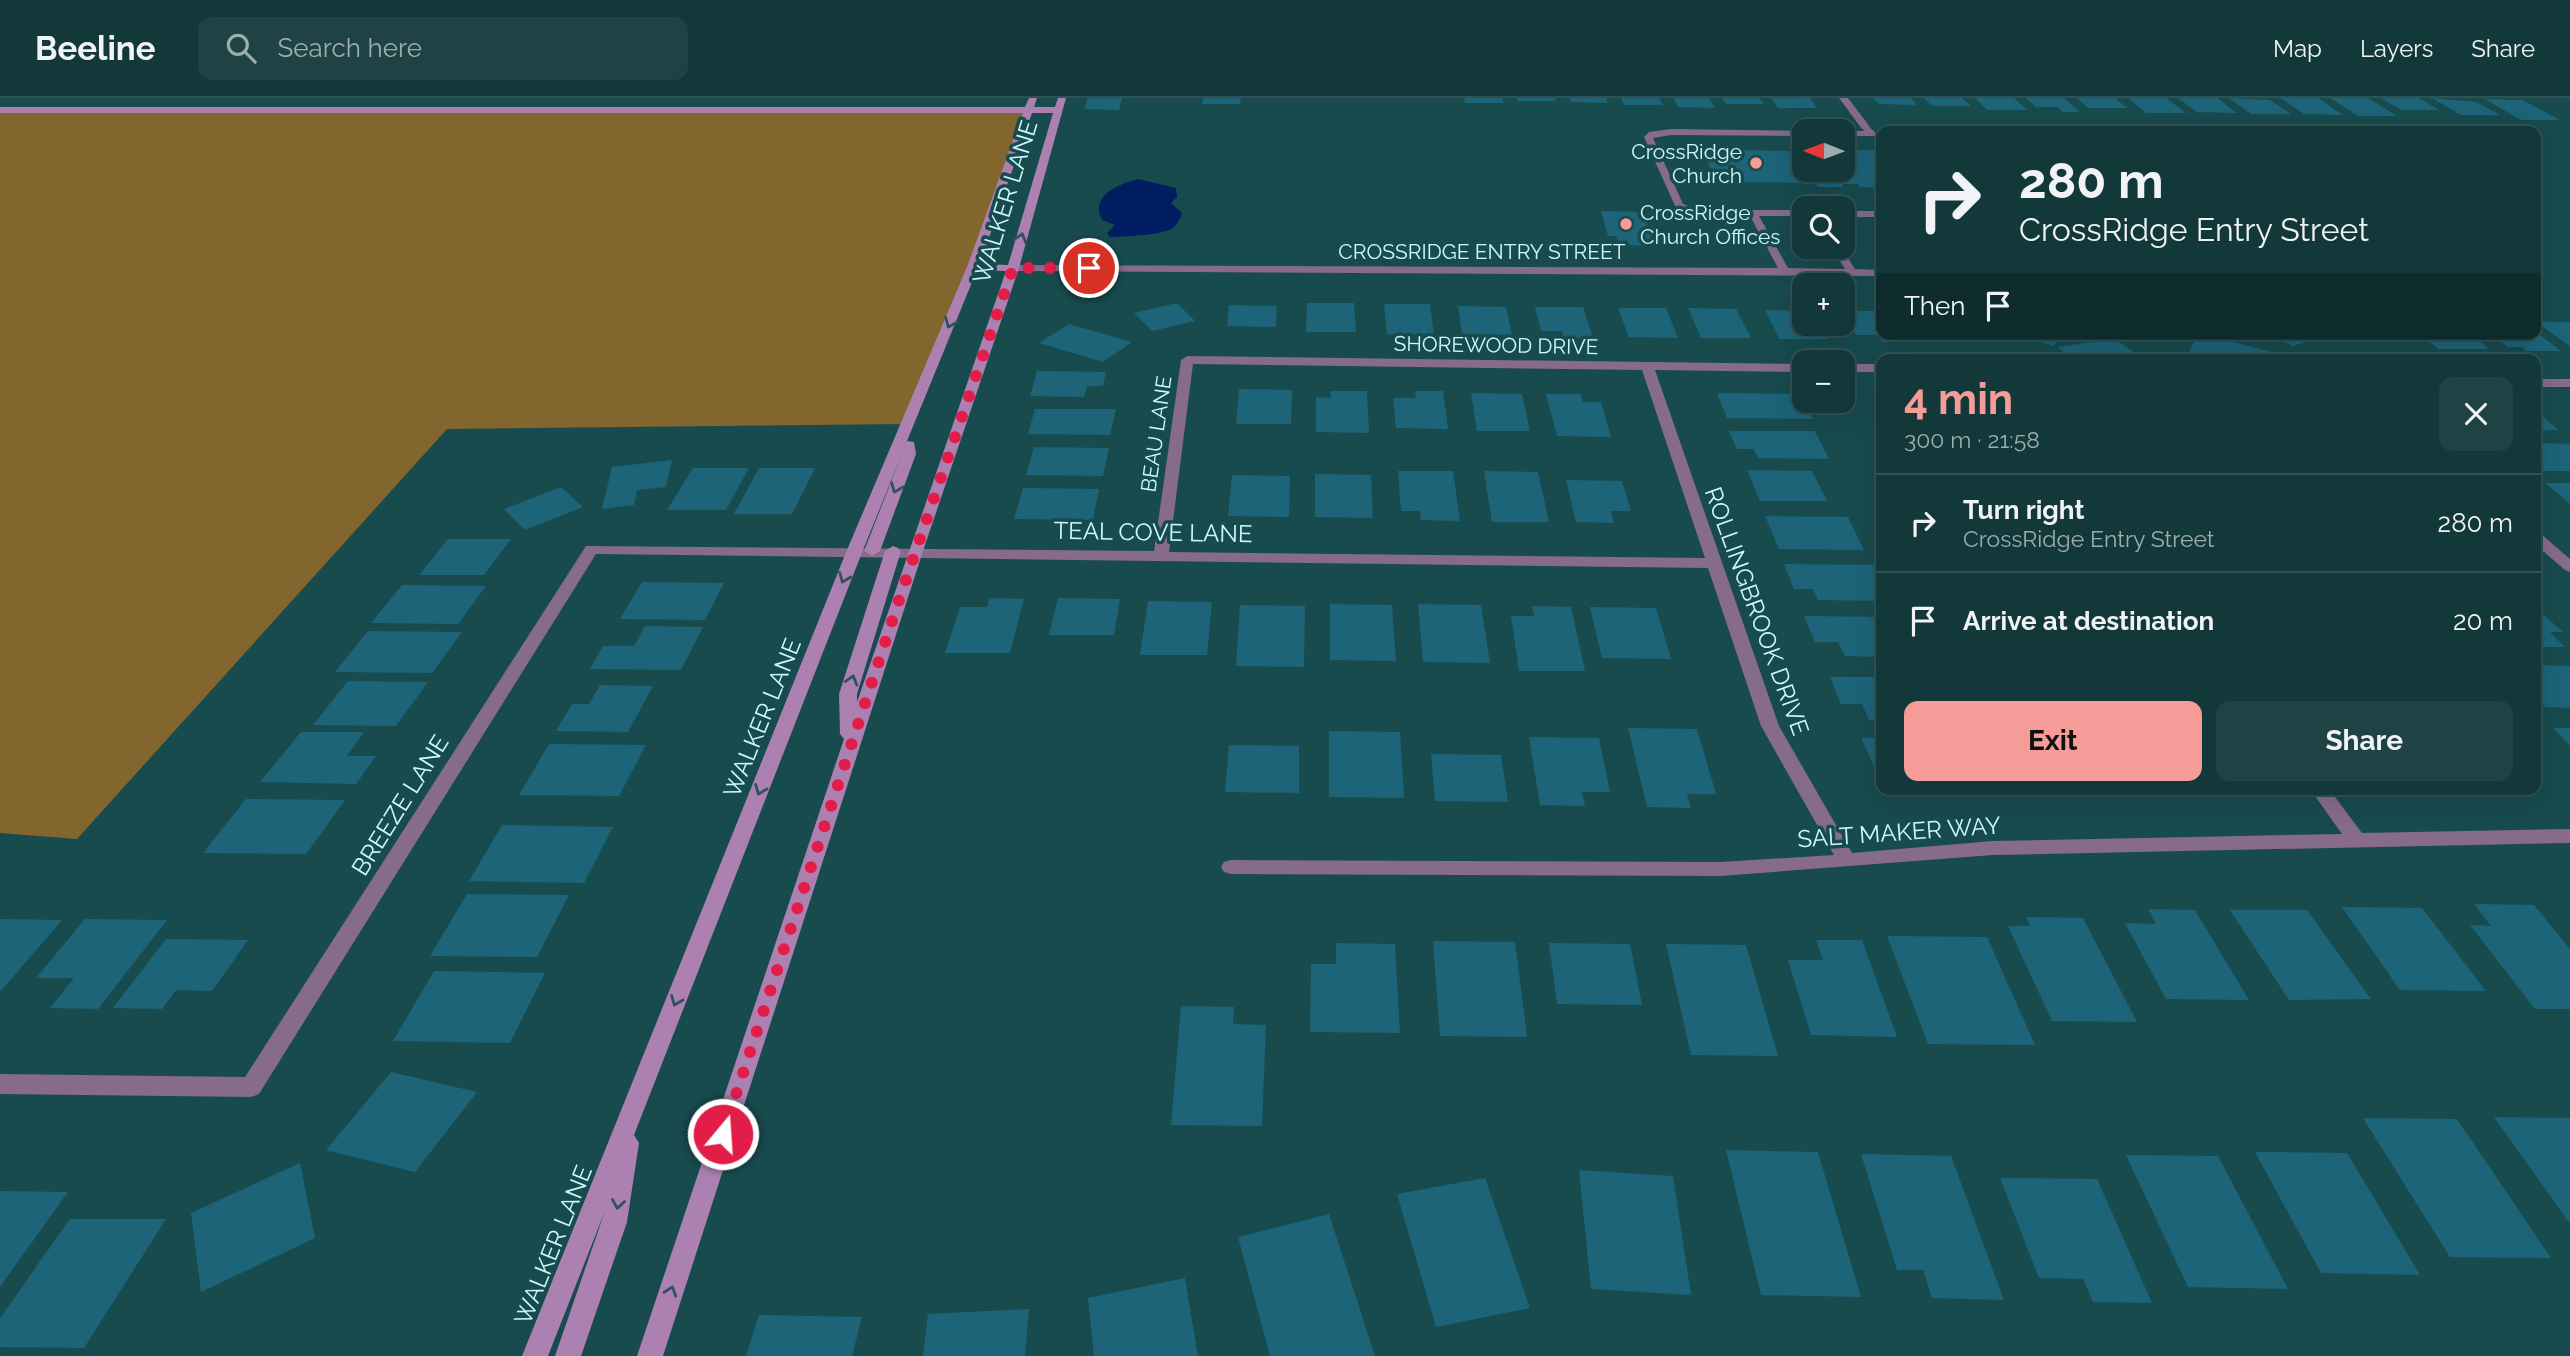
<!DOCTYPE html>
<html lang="en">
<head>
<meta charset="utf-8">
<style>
  :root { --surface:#12383a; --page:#1f4345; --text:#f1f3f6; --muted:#9cacaf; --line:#315254; --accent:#f59b98 }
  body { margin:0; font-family:Raleway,sans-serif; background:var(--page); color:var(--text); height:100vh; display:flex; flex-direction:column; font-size:26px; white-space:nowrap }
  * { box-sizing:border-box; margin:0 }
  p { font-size:23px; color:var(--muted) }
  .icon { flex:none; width:38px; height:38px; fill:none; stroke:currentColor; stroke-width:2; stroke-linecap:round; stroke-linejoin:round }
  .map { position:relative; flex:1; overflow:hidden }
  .drawer { position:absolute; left:1876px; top:256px; width:665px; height:441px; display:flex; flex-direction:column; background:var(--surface); border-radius:14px; box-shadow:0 7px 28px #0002,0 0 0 2px var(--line) }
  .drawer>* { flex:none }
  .banner { position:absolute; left:1876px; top:28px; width:665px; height:214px; border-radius:14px; box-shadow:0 7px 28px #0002,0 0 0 2px var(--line); background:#12383a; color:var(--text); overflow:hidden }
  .needle { width:46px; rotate:271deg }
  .fabs { position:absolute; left:1792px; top:21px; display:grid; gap:14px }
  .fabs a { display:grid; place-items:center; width:63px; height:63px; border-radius:14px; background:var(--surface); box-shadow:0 7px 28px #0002,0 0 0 2px var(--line); font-size:35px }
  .pin { position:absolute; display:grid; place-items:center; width:60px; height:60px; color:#fff; margin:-30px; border:4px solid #fff; border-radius:50%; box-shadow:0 2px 7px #0007 }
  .me { position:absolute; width:77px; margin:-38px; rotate:18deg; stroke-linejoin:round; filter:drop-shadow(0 0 5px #0008) }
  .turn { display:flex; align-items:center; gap:24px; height:147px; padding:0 28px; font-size:32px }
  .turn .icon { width:91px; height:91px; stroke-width:2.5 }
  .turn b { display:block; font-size:49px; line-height:60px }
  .then { display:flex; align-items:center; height:66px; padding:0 28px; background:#0003; gap:14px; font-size:26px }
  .round { display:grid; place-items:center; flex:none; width:74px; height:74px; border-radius:14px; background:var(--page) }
  .summary { display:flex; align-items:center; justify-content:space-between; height:119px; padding:0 28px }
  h1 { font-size:42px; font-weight:700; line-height:52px; color:var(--accent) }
  .action { display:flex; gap:14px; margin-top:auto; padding:14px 28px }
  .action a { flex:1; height:80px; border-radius:14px; background:var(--accent); color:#111; font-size:28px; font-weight:700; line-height:80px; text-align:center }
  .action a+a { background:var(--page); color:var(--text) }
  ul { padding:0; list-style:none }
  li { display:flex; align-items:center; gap:21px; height:98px; padding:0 28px; border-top:2px solid var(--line) }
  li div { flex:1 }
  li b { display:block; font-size:26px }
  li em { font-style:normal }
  header { display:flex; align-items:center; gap:42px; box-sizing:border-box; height:98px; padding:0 35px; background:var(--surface); border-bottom:2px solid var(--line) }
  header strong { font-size:33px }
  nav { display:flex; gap:38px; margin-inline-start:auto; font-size:24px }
  .search { width:490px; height:63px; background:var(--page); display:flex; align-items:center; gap:18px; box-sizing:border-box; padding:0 24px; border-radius:14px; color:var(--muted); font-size:26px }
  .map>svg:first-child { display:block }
  .green { fill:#83662d }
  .water { fill:#001d62 }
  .building { fill:#1d6479 }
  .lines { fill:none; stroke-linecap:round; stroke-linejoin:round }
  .lane { fill:#866b8a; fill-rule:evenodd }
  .street { fill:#866b8a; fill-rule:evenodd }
  .secondary { fill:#ac81b2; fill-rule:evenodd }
  .oneway { stroke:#2e535d }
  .route { stroke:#e11d48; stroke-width:12; stroke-dasharray:0 21.6 }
  .poi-dot { fill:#f59b98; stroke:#184b4e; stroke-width:2.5 }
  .labels { text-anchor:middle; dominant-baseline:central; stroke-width:7; stroke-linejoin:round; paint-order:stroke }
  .far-poi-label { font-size:21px; fill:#cdf9fc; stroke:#184b4e; text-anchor:end }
  .far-street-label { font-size:21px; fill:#cdf9fc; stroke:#184b4e }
  .street-label { font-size:24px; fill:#cdf9fc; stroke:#184b4e }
</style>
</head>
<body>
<header>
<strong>Beeline</strong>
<div class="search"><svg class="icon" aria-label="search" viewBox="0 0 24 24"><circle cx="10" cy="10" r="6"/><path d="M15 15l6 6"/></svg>Search here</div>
<nav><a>Map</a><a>Layers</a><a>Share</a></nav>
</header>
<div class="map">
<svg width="2570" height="1258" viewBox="0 0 2570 1258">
  <rect width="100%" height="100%" fill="#184b4e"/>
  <!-- green -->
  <path class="green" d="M 1029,12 L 908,326 L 447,331 L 77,741 L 0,735 L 0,13 Z"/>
  <!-- water -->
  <path class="water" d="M 1138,81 L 1176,90 L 1177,99 L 1171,105 L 1182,115 C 1180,120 1178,126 1173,130 C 1162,137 1124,139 1110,139 L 1107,135 L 1115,127 L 1102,122 C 1089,97 1120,86 1138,81 Z"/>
  <!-- building -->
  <path class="building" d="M 1088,0 L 1122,0 L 1119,12 L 1084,11 Z
    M 1203,0 L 1241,0 L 1240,6 L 1202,6 Z
    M 1464,0 L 1502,0 L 1504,5 L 1465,5 Z
    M 1517,0 L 1555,0 L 1556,3 L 1517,3 Z
    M 1569,0 L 1606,0 L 1608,5 L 1571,4 Z
    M 1621,0 L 1659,0 L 1663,7 L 1624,7 Z
    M 1673,0 L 1709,0 L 1715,10 L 1678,9 Z
    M 1722,0 L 1759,0 L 1764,6 L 1726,6 Z
    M 1771,0 L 1810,0 L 1817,10 L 1778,10 Z
    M 1873,0 L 1911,0 L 1917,7 L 1879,6 Z
    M 1924,0 L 1962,0 L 1971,8 L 1932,8 Z
    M 1975,0 L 2014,0 L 2027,12 L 1987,12 Z
    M 2026,0 L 2064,0 L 2080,14 L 2063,14 L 2057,9 L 2036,9 Z
    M 2077,0 L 2115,0 L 2127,10 L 2088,10 Z
    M 2128,0 L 2166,0 L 2186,15 L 2146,15 Z
    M 2178,0 L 2217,0 L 2237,15 L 2197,14 Z
    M 2229,0 L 2270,2 L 2291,16 L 2251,16 Z
    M 2280,0 L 2318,0 L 2343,17 L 2304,16 Z
    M 2330,0 L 2368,0 L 2397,18 L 2358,18 Z
    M 2381,0 L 2419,0 L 2439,12 L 2401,12 Z
    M 2432,0 L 2476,4 L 2500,17 L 2461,17 Z
    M 2485,1 L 2522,2 L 2560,22 L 2521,22 Z
    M 1715,52 L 1804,53 L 1804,72 L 1843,72 L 1843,52 L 1881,52 L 1881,90 L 1860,89 L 1858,86 L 1842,86 L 1844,89 L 1818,89 L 1815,85 L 1733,84 L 1730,78 L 1714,77 L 1704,58 L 1719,59 Z
    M 1601,113 L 1643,114 L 1651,137 L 1658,137 L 1662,148 L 1620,147 L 1616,138 L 1608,138 Z
    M 1177,205 L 1195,223 L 1152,233 L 1134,215 Z
    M 1307,205 L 1354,205 L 1356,234 L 1306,234 Z
    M 1384,206 L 1430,206 L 1434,237 L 1387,236 Z
    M 1229,207 L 1277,208 L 1276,229 L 1227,228 Z
    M 1458,208 L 1506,209 L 1512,237 L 1462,236 Z
    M 1535,209 L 1583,209 L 1593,240 L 1564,239 L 1562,233 L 1541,233 Z
    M 1618,210 L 1666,210 L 1678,240 L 1629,239 Z
    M 1688,210 L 1736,211 L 1751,240 L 1701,240 Z
    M 1765,212 L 1804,213 L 1804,226 L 1821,226 L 1829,241 L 1779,241 Z
    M 1843,213 L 1881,213 L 1881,236 L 1903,236 L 1909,244 L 1882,244 L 1878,237 L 1856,237 Z
    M 2536,224 L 2570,224 L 2570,248 Z
    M 1069,226 L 1132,244 L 1103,264 L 1039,245 Z
    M 2536,234 L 2561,253 L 2526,253 L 2522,249 L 2508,249 L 2491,236 Z
    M 2016,236 L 2063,236 L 2053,248 Z
    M 2199,236 L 2203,236 L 2283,257 L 2281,261 L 2218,261 L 2189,253 Z
    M 2267,236 L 2322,236 L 2326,238 L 2293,248 Z
    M 2348,236 L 2398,236 L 2404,241 L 2354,241 Z
    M 2420,236 L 2470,236 L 2489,251 L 2438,251 Z
    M 2115,241 L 2144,261 L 2074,261 L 2057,249 Z
    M 1037,273 L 1106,274 L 1103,288 L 1087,288 L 1084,299 L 1030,298 Z
    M 1239,291 L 1292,292 L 1291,326 L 1236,326 Z
    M 1330,293 L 1367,293 L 1369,335 L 1316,334 L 1316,299 L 1331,300 Z
    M 1415,293 L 1443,293 L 1448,331 L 1396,330 L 1393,300 L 1416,300 Z
    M 1471,295 L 1522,296 L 1530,333 L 1477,333 Z
    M 1717,295 L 1800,296 L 1813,321 L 1727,320 Z
    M 1546,296 L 1580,296 L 1583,304 L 1601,304 L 1611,339 L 1557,338 Z
    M 1035,311 L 1116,311 L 1110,337 L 1028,336 Z
    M 2536,313 L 2559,332 L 2536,332 Z
    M 1729,333 L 1815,333 L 1829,361 L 1758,360 L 1754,351 L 1737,351 Z
    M 2536,345 L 2570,346 L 2570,373 L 2536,373 Z
    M 1034,349 L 1109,350 L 1103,378 L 1026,377 Z
    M 672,362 L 666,389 L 637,392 L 634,407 L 602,411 L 612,369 Z
    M 693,370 L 749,370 L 726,412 L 667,412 Z
    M 759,370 L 815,370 L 792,416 L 734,416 Z
    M 1747,372 L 1812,373 L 1827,403 L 1760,403 Z
    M 1398,373 L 1453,373 L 1460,423 L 1421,422 L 1420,413 L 1401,413 Z
    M 1484,373 L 1538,374 L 1549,424 L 1492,424 Z
    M 1315,376 L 1371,377 L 1373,420 L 1315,419 Z
    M 1232,377 L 1290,378 L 1289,419 L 1228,418 Z
    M 1566,382 L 1622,383 L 1631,413 L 1611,413 L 1614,425 L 1576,424 Z
    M 2545,385 L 2570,385 L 2570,406 Z
    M 561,389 L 583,409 L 525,432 L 504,411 Z
    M 1023,390 L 1099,391 L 1093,422 L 1014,421 Z
    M 1765,418 L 1848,419 L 1864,452 L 1779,451 Z
    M 448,441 L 511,441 L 484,477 L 419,477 Z
    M 1784,466 L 1881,467 L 1881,503 L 1818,502 L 1813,491 L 1794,491 Z
    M 642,484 L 724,485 L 705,522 L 620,521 Z
    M 402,487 L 486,488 L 458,526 L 371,525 Z
    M 989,500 L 1024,501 L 1010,555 L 945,555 L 960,509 L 987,509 Z
    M 1058,500 L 1120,501 L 1114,537 L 1049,537 Z
    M 1148,503 L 1212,504 L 1207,557 L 1140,557 Z
    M 1330,506 L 1392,507 L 1396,563 L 1330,562 Z
    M 1418,506 L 1481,507 L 1490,565 L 1423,564 Z
    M 1240,507 L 1305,508 L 1304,569 L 1236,568 Z
    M 1532,508 L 1571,509 L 1585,573 L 1519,573 L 1511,518 L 1534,518 Z
    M 1590,509 L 1656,510 L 1671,561 L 1602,560 Z
    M 2536,510 L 2563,534 L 2550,534 L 2565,549 L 2536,549 Z
    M 1804,518 L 1881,519 L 1881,559 L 1845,558 L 1838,544 L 1815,544 Z
    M 645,528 L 703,529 L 681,572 L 590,571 L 603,548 L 634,548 Z
    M 368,533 L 462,534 L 432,575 L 335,574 Z
    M 2536,567 L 2570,568 L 2570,610 L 2545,609 L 2536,600 Z
    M 1830,579 L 1881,579 L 1881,622 L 1869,622 L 1862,606 L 1841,606 Z
    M 348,583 L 428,584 L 396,628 L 313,627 Z
    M 600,587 L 653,588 L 628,634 L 556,633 L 572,606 L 589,606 Z
    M 1628,630 L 1697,631 L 1716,696 L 1687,696 L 1691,710 L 1647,709 Z
    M 2553,630 L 2570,630 L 2570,648 Z
    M 1329,633 L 1400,634 L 1404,700 L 1329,699 Z
    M 301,634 L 364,634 L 347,658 L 376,658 L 356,686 L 260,684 Z
    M 1529,639 L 1599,640 L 1610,694 L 1582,694 L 1585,708 L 1540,707 Z
    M 1861,640 L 1881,640 L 1881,684 Z
    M 549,646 L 646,647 L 619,698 L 519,697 Z
    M 1229,647 L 1299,648 L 1299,695 L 1225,694 Z
    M 1431,656 L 1501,657 L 1508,704 L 1435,703 Z
    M 1884,691 L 2002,691 L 2005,697 L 1887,698 Z
    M 246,701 L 345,702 L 306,756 L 203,755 Z
    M 502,727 L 613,729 L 584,785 L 469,783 Z
    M 467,796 L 569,797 L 537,859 L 430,858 Z
    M 2474,806 L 2534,807 L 2570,851 L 2570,911 L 2535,911 L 2470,827 L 2491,828 Z
    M 2342,809 L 2422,810 L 2486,893 L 2400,892 Z
    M 2148,811 L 2195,812 L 2249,902 L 2166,901 L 2125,825 L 2156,826 Z
    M 2230,812 L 2307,812 L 2371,901 L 2289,902 Z
    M 2026,819 L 2083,820 L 2137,924 L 2052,923 L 2008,828 L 2030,828 Z
    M 0,821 L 62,822 L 0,894 Z
    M 85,821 L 167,822 L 98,911 L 50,910 L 74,880 L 36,880 Z
    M 1887,838 L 1987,839 L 2035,947 L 1928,946 Z
    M 166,841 L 248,842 L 212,893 L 176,892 L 162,911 L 113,910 Z
    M 1816,842 L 1862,842 L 1897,939 L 1811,937 L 1788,862 L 1823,862 Z
    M 1433,843 L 1515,844 L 1527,939 L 1440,938 Z
    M 1336,845 L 1395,846 L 1400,935 L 1310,934 L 1311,866 L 1336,866 Z
    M 1549,845 L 1630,846 L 1642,907 L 1557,906 Z
    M 1666,846 L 1746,847 L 1778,958 L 1691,957 Z
    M 434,873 L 545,875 L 510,945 L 393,943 Z
    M 1181,908 L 1234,909 L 1233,926 L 1266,927 L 1262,1028 L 1171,1027 Z
    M 391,974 L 477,994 L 415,1074 L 326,1052 Z
    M 2494,1019 L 2570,1020 L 2570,1126 Z
    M 2363,1020 L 2457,1021 L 2551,1160 L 2450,1159 Z
    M 1726,1052 L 1818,1054 L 1861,1199 L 1761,1197 Z
    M 2255,1054 L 2347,1055 L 2420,1177 L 2321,1175 Z
    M 1861,1056 L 1951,1058 L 2004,1202 L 1932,1200 L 1923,1172 L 1897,1172 Z
    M 2126,1057 L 2218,1058 L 2288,1191 L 2188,1189 Z
    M 300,1065 L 315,1140 L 201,1194 L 191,1115 Z
    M 1579,1072 L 1673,1078 L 1691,1197 L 1591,1191 Z
    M 1485,1080 L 1530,1210 L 1436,1229 L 1397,1096 Z
    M 2000,1080 L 2097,1081 L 2152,1205 L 2093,1204 L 2083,1181 L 2039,1180 Z
    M 0,1093 L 68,1094 L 0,1189 Z
    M 1329,1116 L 1375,1258 L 1270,1258 L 1238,1139 Z
    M 70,1121 L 166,1121 L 84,1250 L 0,1249 L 0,1220 Z
    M 1185,1180 L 1198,1258 L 1094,1258 L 1088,1200 Z
    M 1029,1211 L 1025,1258 L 923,1258 L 928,1216 Z
    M 759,1217 L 862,1219 L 852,1258 L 746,1258 Z"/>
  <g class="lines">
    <!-- lane -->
    <path class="lane" d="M 1865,26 L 1875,34 L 1875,38 L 1843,38 L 1843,33 L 1840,33 L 1864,33 L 1861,29 Z
      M 1671,31 L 1807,33 L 1804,33 L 1804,38 L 1671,37 L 1653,40 L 1683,106 L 1700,112 L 1804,112 L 1804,118 L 1759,118 L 1788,170 L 1845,171 L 1831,149 L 1841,149 L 1855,171 L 1881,172 L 1881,178 L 1013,173 L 1008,170 L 1013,167 L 1778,170 L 1750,118 L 1699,118 L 1676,110 L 1644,39 L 1649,34 Z
      M 1843,113 L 1881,113 L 1881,119 L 1843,119 Z"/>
    <!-- street -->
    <path class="street" d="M 1839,0 L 1848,0 L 1870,29 L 1868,31 L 1862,31 Z
      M 1187,258 L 1804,266 L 1804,274 L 1655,272 L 1779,628 L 1852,755 L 1993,743 L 2342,736 L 2310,691 L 2329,691 L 2362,735 L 2570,731 L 2570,745 L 1993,757 L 1721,778 L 1231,776 L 1224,774 L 1221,769 L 1224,764 L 1231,762 L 1721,764 L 1834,757 L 1761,628 L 1708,470 L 596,456 L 259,996 L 251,999 L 0,996 L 0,976 L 245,979 L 586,448 L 1154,453 L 1181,262 ZM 1193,266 L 1642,272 L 1705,460 L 1169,454 Z
      M 1843,266 L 1881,266 L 1881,274 L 1843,274 Z
      M 2536,281 L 2570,281 L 2570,289 L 2536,289 Z
      M 2536,435 L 2541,436 L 2570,461 L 2570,474 L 2565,472 L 2536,447 Z"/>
    <!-- secondary -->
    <path class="secondary" d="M 1029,0 L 1037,0 L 1034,9 L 1055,9 L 1058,0 L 1066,0 L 1019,170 L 923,453 L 663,1258 L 637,1258 L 844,641 L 840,636 L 839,596 L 885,453 L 893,448 L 898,450 L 901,453 L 857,596 L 857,604 L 1006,173 L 977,172 L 907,343 L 914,344 L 916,356 L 880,453 L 872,458 L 864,453 L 902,356 L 863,452 L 634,1037 L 639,1045 L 627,1124 L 581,1258 L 555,1258 L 605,1113 L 548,1258 L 522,1258 L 847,452 L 967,169 L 1023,15 L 0,15 L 0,9 L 1025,9 ZM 1032,15 L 1053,15 L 1008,167 L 980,166 Z"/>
  </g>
  <!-- one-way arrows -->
  <defs><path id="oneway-chevron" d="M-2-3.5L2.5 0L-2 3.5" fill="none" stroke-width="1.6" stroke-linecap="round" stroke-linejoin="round" transform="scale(1.75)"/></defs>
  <g class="oneway">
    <use href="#oneway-chevron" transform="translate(1021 140) rotate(-74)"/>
    <use href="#oneway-chevron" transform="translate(950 225) rotate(113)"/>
    <use href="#oneway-chevron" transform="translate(896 390) rotate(111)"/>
    <use href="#oneway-chevron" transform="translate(844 480) rotate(112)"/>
    <use href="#oneway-chevron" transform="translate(852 582) rotate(-73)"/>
    <use href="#oneway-chevron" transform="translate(760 692) rotate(112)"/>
    <use href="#oneway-chevron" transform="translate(676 903) rotate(112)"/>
    <use href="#oneway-chevron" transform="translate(618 1106) rotate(99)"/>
    <use href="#oneway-chevron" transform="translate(671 1193) rotate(-72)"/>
  </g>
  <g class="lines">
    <!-- route -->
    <path class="route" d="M 723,1036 L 899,502 L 1013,170 L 1089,170"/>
  </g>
  <!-- markers -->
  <g class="poi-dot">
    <circle cx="1756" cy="65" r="7"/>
    <circle cx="1626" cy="126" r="7"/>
  </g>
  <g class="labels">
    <!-- far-poi labels -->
    <g class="far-poi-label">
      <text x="1742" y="53">CrossRidge<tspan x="1742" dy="24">Church</tspan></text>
      <text x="1640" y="114" text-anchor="start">CrossRidge<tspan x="1640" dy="24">Church Offices</tspan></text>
    </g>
    <!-- far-street labels -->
    <g class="far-street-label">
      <text x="1482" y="153">CROSSRIDGE ENTRY STREET</text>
      <text transform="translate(1496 247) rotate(1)">SHOREWOOD DRIVE</text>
      <text transform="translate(1156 336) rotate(-82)">BEAU LANE</text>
    </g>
    <!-- street labels -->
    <g class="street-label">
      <text transform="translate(1005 104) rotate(-73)">WALKER LANE</text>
      <text transform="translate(1153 434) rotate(1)">TEAL COVE LANE</text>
      <text transform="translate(1757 513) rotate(70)">ROLLINGBROOK DRIVE</text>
      <text transform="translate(762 620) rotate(-68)">WALKER LANE</text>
      <text transform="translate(400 707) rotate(-58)">BREEZE LANE</text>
      <text transform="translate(1899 734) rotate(-4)">SALT MAKER WAY</text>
      <text transform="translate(553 1147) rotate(-68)">WALKER LANE</text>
    </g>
  </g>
</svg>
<div class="fabs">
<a><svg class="needle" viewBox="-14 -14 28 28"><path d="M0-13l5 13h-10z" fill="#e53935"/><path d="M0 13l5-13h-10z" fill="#9cacaf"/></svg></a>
<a><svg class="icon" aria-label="search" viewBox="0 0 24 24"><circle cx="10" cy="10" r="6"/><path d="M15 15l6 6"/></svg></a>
<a>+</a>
<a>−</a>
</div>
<div class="pin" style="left:1089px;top:170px;background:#d93025"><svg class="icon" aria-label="arrive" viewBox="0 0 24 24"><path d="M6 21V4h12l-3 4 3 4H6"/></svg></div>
<svg class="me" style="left:723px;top:1036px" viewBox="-20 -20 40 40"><circle r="17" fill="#e11d48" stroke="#fff" stroke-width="3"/><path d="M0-11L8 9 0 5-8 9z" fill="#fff"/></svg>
<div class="banner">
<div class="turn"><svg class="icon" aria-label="right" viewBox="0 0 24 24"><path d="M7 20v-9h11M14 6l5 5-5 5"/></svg><div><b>280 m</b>CrossRidge Entry Street</div></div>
<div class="then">Then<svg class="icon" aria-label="arrive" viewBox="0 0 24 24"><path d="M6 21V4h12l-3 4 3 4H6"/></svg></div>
</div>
<section class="drawer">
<div class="summary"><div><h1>4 min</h1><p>300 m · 21:58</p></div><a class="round"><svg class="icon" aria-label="close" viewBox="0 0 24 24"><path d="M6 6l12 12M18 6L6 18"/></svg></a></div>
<ul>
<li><svg class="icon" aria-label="right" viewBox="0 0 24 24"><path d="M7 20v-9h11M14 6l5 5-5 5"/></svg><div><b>Turn right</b><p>CrossRidge Entry Street</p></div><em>280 m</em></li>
<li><svg class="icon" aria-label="arrive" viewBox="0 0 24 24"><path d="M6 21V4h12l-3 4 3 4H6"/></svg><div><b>Arrive at destination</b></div><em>20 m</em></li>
</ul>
<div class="action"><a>Exit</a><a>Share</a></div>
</section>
</div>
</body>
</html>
